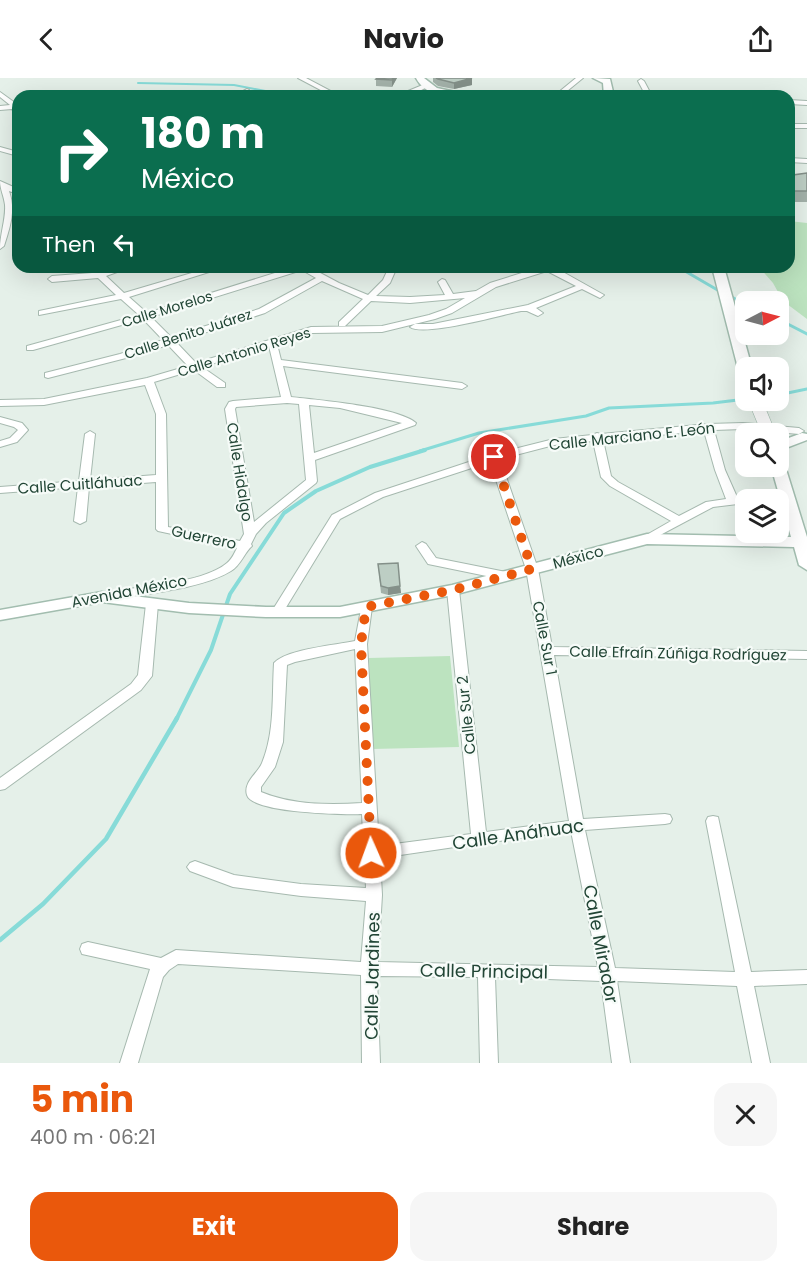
<!DOCTYPE html>
<html lang="en">
<head>
<meta charset="utf-8">
<style>
  :root { --surface:#fff; --page:#f6f6f6; --text:#222; --muted:#767676; --accent:#ea580c }
  body { margin:0; font-family:Poppins,sans-serif; background:var(--page); color:var(--text); height:100vh; display:flex; flex-direction:column; font-size:22px; white-space:nowrap }
  * { box-sizing:border-box; margin:0 }
  p { font-size:20px; color:var(--muted) }
  .icon { flex:none; width:33px; height:33px; fill:none; stroke:currentColor; stroke-width:2; stroke-linecap:round; stroke-linejoin:round }
  .map { position:relative; height:985px; overflow:hidden }
  .side { display:flex; flex-direction:column; background:var(--surface); flex:1 }
  .side>* { flex:none }
  .top-card { position:absolute; left:12px; top:12px; width:783px; height:183px; border-radius:18px; box-shadow:0 6px 24px #0002; background:#0b6e4f; color:#fff; overflow:hidden }
  .needle { width:39px; rotate:84deg }
  .tools { position:absolute; left:735px; top:213px; display:grid; gap:12px }
  .tools a { display:grid; place-items:center; width:54px; height:54px; border-radius:12px; background:var(--surface); box-shadow:0 6px 24px #0002; font-size:30px }
  .pin { position:absolute; display:grid; place-items:center; width:51px; height:51px; color:#fff; margin:-26px; border:3px solid #fff; border-radius:50%; box-shadow:0 2px 6px #0007 }
  .me { position:absolute; width:66px; margin:-33px; rotate:358deg; stroke-linejoin:round; filter:drop-shadow(0 0 4px #0008) }
  .turn { display:flex; align-items:center; gap:21px; height:126px; padding:0 30px; font-size:27px }
  .turn .icon { width:78px; height:78px; stroke-width:2.5 }
  .turn b { display:block; font-size:42px; line-height:51px }
  .then { display:flex; align-items:center; height:57px; padding:0 30px; background:#0003; gap:12px; font-size:22px }
  .round { display:grid; place-items:center; flex:none; width:63px; height:63px; border-radius:18px; background:var(--page) }
  .head { display:flex; align-items:center; justify-content:space-between; height:102px; padding:0 30px }
  h1 { font-size:36px; font-weight:700; line-height:45px; color:var(--accent) }
  .primary-button { display:flex; gap:12px; margin-top:auto; padding:12px 30px }
  .primary-button a { flex:1; height:69px; border-radius:18px; background:var(--accent); color:#fff; font-size:24px; font-weight:700; line-height:69px; text-align:center }
  .primary-button a+a { background:var(--page); color:var(--text) }
  header { display:flex; justify-content:space-between; align-items:center; height:78px; padding:0 30px; background:var(--surface); font-size:27px; font-weight:700 }
  .map>svg:first-child { display:block }
  .green { fill:#bce3bf }
  .lines { fill:none; stroke-linecap:round; stroke-linejoin:round }
  .stream-far3 { stroke:#87dbd8; stroke-width:2 }
  .stream-far2 { stroke:#87dbd8; stroke-width:3 }
  .stream-far1 { stroke:#87dbd8; stroke-width:4 }
  .stream { stroke:#87dbd8; stroke-width:4.5 }
  .street-casing { stroke:#a6b9af; stroke-width:2 }
  .secondary-casing { stroke:#a2bdaf; stroke-width:3 }
  .street { fill:#fff; fill-rule:evenodd }
  .secondary { fill:#fff; fill-rule:evenodd }
  .secondary-bridge-casing { stroke:#a2bdaf; stroke-width:14; stroke-linecap:butt }
  .secondary-bridge { stroke:#fff; stroke-width:13 }
  .wall { fill:#a3b1a9 }
  .shaded-wall { fill:#849089 }
  .building { fill:#bdcec4; stroke:#849089; stroke-width:1.5 }
  .route { stroke:#ea580c; stroke-width:10; stroke-dasharray:0 18 }
  .labels { text-anchor:middle; dominant-baseline:central; stroke-width:4.5; stroke-linejoin:round; paint-order:stroke }
  .far-street-label { font-size:14px; fill:#214535; stroke:#f6fbf8 }
  .street-label { font-size:15px; fill:#214535; stroke:#f6fbf8 }
  .near-street-label { font-size:18px; fill:#214535; stroke:#f6fbf8 }
</style>
</head>
<body>
<header><svg class="icon" aria-label="back" viewBox="0 0 24 24"><path d="M15 5l-7 7 7 7"/></svg>Navio<svg class="icon" aria-label="share" viewBox="0 0 24 24"><path d="M12 15V3M7 8l5-5 5 5M5 13v7h14v-7"/></svg></header>
<div class="map">
<svg width="807" height="985" viewBox="0 0 807 985">
  <rect width="100%" height="100%" fill="#e5f0e9"/>
  <!-- green -->
  <path class="green" d="M 789,143 L 807,145 L 807,241 L 783,223 L 773,205 L 759,189 L 789,189 Z
    M 450,578 L 459,669 L 372,671 L 369,580 Z"/>
  <g class="lines">
    <!-- stream-far3 -->
    <path class="stream-far3" d="M 138,5 L 234,7 L 291,18"/>
    <!-- stream-far2 -->
    <path class="stream-far2" d="M 678,189 L 721,214
      M 730,218 L 746,227
      M 778,241 L 807,256
      M 778,317 L 807,311
      M 420,373 L 479,355 L 586,338 L 609,330 L 713,325 L 746,321"/>
    <!-- stream-far1 -->
    <path class="stream-far1" d="M 176,642 L 211,572 L 230,516 L 284,435 L 316,413 L 370,389 L 425,372"/>
    <!-- stream -->
    <path class="stream" d="M 0,862 L 43,826 L 106,761 L 177,640"/>
    <!-- street casing -->
    <g class="street-casing">
      <path id="street" d="M 298,0 L 306,0 L 340,18 L 332,18 Z
        M 576,0 L 583,0 L 561,18 L 554,18 Z
        M 641,1 L 644,3 L 652,18 L 646,18 L 638,3 Z
        M 425,6 L 428,8 L 427,9 L 412,17 L 396,18 Z
        M 247,11 L 249,12 L 249,14 L 242,18 L 234,18 Z
        M 0,14 L 18,27 L 18,39 L 16,38 L 12,31 L 0,32 L 0,28 L 10,27 L 0,19 Z
        M 789,22 L 807,23 L 807,27 L 789,26 Z
        M 789,46 L 807,46 L 807,50 L 789,50 Z
        M 0,69 L 18,74 L 18,78 L 0,73 Z
        M 789,80 L 807,81 L 807,85 L 789,84 Z
        M 789,101 L 807,101 L 807,105 L 789,105 Z
        M 0,103 L 18,111 L 18,116 L 9,113 C 16,132 10,149 4,168 L 0,171 C 0,156 6,141 5,127 C 4,118 0,111 0,103 Z
        M 87,189 L 96,189 L 101,193 L 117,189 L 131,189 L 106,198 L 124,215 L 212,189 L 225,189 L 129,219 L 147,235 L 294,189 L 309,189 L 339,205 L 368,217 L 383,202 L 389,189 L 397,189 L 390,205 L 376,218 L 410,219 L 445,217 L 438,204 L 442,201 L 445,202 L 453,216 L 476,213 L 490,205 L 541,189 L 554,189 L 604,217 L 600,220 L 582,211 L 536,230 L 543,235 L 538,238 L 527,233 L 521,233 C 501,237 424,259 410,249 L 415,246 L 433,246 L 528,227 L 576,208 L 547,193 L 496,209 L 452,235 L 435,241 L 382,254 L 312,255 L 277,266 L 281,282 L 462,305 L 467,308 L 462,311 L 283,288 L 291,319 C 318,322 398,329 416,345 L 415,347 L 315,382 L 317,403 L 316,405 L 266,445 L 256,456 L 251,466 L 252,468 C 244,475 241,487 231,493 C 200,512 140,516 103,523 L 97,519 L 99,516 C 132,508 201,507 227,485 C 232,481 234,476 237,470 L 158,453 L 156,451 L 156,404 L 89,409 L 86,443 L 80,446 L 74,443 L 78,409 L 0,415 L 0,409 L 79,403 L 85,356 L 90,353 L 95,356 L 90,402 L 156,397 L 156,336 L 145,307 L 44,327 L 0,328 L 0,322 L 44,321 L 147,300 L 188,288 L 168,267 L 126,280 L 48,300 L 45,299 L 45,295 L 120,276 L 163,262 L 143,241 L 33,272 L 27,272 L 27,268 L 139,237 L 121,221 L 39,237 L 39,233 L 116,217 L 98,200 L 52,204 L 48,201 L 52,198 L 92,195 ZM 302,192 L 316,200 L 259,231 L 171,259 L 151,239 ZM 322,203 L 363,221 L 339,244 L 339,248 L 345,248 L 371,223 L 410,225 L 465,220 L 446,231 L 429,237 L 382,248 L 311,249 L 196,285 L 176,264 L 265,235 ZM 269,268 L 281,319 L 233,323 L 229,324 L 225,331 L 244,456 L 240,463 L 168,449 L 166,336 L 154,304 L 194,292 L 217,309 L 225,309 L 225,305 L 202,289 ZM 287,325 L 299,326 L 306,402 L 254,444 L 235,331 L 236,329 ZM 309,327 L 340,330 L 402,345 L 314,375 Z
        M 0,339 L 22,345 L 28,352 L 17,364 L 0,369 L 0,363 L 10,360 L 18,352 L 14,349 L 0,345 Z
        M 743,345 L 799,350 L 804,353 L 799,356 L 743,351 L 714,352 L 725,392 L 737,419 L 787,414 L 793,417 L 791,419 L 746,422 L 746,425 L 713,429 L 647,464 L 643,463 L 641,461 L 643,459 L 671,443 L 610,408 L 601,399 L 593,363 L 554,367 L 500,381 L 538,491 L 552,569 L 807,573 L 807,581 L 554,577 L 583,741 L 665,736 L 670,737 L 672,741 L 670,745 L 665,746 L 585,752 L 615,890 L 735,894 L 706,743 L 708,739 L 713,738 L 718,739 L 751,894 L 807,892 L 807,906 L 754,908 L 770,985 L 752,985 L 737,908 L 617,903 L 630,985 L 612,985 L 601,903 L 495,899 L 498,985 L 480,985 L 478,899 L 377,898 L 380,985 L 362,985 L 361,897 L 178,886 L 169,892 L 163,899 L 138,985 L 120,985 L 150,891 L 82,876 L 80,871 L 82,866 L 88,864 L 161,880 L 176,872 L 361,884 L 366,823 L 301,818 L 233,809 L 190,793 L 187,789 L 190,785 L 195,783 L 234,797 L 301,806 L 366,810 L 362,736 C 345,737 252,735 247,717 C 243,704 258,695 262,685 C 275,654 272,618 274,585 C 287,571 336,567 355,563 L 362,526 L 366,525 L 372,529 L 367,566 L 379,768 L 471,756 L 447,512 L 453,508 L 459,512 L 486,754 L 569,743 L 526,491 L 490,384 L 383,419 L 340,441 L 282,536 L 274,536 L 272,533 L 332,437 L 375,415 L 490,377 L 554,361 L 592,357 L 597,355 L 601,356 L 708,346 ZM 704,353 L 715,392 L 726,421 L 706,424 L 679,438 L 618,404 L 611,398 L 603,362 ZM 355,571 L 362,725 C 329,727 292,727 261,714 L 261,709 L 275,689 L 283,664 L 287,587 L 295,584 ZM 571,753 L 598,889 L 378,884 L 382,817 L 380,780 L 475,766 L 479,768 L 485,765 Z
        M 422,464 L 426,466 L 436,480 L 506,494 L 512,498 L 506,502 L 428,486 L 416,468 Z
        M 152,522 L 158,526 L 152,598 L 141,612 L 5,711 L 0,712 L 0,700 L 131,606 L 138,597 L 146,526 Z"/>
    </g>
    <!-- secondary casing -->
    <g class="secondary-casing">
      <path id="secondary" d="M 416,0 L 424,0 L 437,10 L 474,18 C 453,18 427,21 416,0 Z
        M 593,0 L 610,1 L 614,18 L 604,18 L 603,5 Z
        M 712,189 L 724,189 L 752,290 L 746,290 L 746,298 L 739,294 Z
        M 802,355 L 807,356 L 807,362 L 778,373 L 778,364 Z
        M 778,384 L 785,388 L 807,459 L 807,492 L 799,487 L 794,469 L 647,466 L 453,517 L 340,539 L 266,539 L 189,535 L 102,524 L 0,542 L 0,532 L 102,514 L 189,525 L 266,529 L 340,529 L 452,507 L 647,456 L 791,459 L 771,388 L 778,388 Z"/>
    </g>
    <!-- street -->
    <use href="#street" class="street"/>
    <!-- secondary -->
    <use href="#secondary" class="secondary"/>
    <!-- secondary-bridge casing -->
    <g class="secondary-bridge-casing">
      <path id="secondary-bridge" d="M 755,322 L 769,356"/>
    </g>
    <!-- secondary-bridge -->
    <use href="#secondary-bridge" class="secondary-bridge"/>
  </g>
  <!-- wall -->
  <path class="wall" d="M 377,0 L 397,0 L 392,9 L 376,8 L 376,1 Z
    M 433,0 L 472,0 L 472,7 L 454,11 L 438,8 L 433,4 Z
    M 807,95 L 807,124 L 789,124 L 789,104 L 792,104 L 793,97 Z
    M 378,486 L 400,508 L 401,515 L 388,517 L 381,515 Z"/>
  <!-- shaded-wall -->
  <path class="shaded-wall" d="M 393,0 L 397,0 L 392,9 L 392,2 Z
    M 472,0 L 472,7 L 454,11 L 454,5 Z
    M 400,508 L 401,515 L 388,517 L 388,510 Z"/>
  <!-- building -->
  <path class="building" d="M 377,0 L 393,0 L 392,2 L 376,1 Z
    M 436,0 L 472,0 L 454,5 L 438,1 Z
    M 807,95 L 807,113 L 789,113 L 789,104 L 793,104 L 793,97 Z
    M 398,485 L 400,508 L 388,510 L 381,508 L 378,486 Z"/>
  <g class="lines">
    <!-- route -->
    <path class="route" d="M 371,775 L 361,566 L 366,529 L 453,512 L 532,491 L 494,379"/>
  </g>
  <g class="labels">
    <!-- far-street labels -->
    <g class="far-street-label">
      <text transform="translate(167 231) rotate(-17)">Calle Morelos</text>
      <text transform="translate(188 256) rotate(-18)">Calle Benito Juárez</text>
      <text transform="translate(244 274) rotate(-17)">Calle Antonio Reyes</text>
    </g>
    <!-- street labels -->
    <g class="street-label">
      <text transform="translate(632 358) rotate(-6)">Calle Marciano E. León</text>
      <text transform="translate(240 394) rotate(81)">Calle Hidalgo</text>
      <text transform="translate(80 406) rotate(-4)">Calle Cuitláhuac</text>
      <text transform="translate(204 459) rotate(12)">Guerrero</text>
      <text transform="translate(578 479) rotate(-15)">México</text>
      <text transform="translate(129 513) rotate(-11)">Avenida México</text>
      <text transform="translate(545 560) rotate(79)">Calle Sur 1</text>
      <text transform="translate(678 575) rotate(1)">Calle Efraín Zúñiga Rodríguez</text>
      <text transform="translate(466 637) rotate(-96)">Calle Sur 2</text>
    </g>
    <!-- near-street labels -->
    <g class="near-street-label">
      <text transform="translate(518 756) rotate(-8)">Calle Anáhuac</text>
      <text transform="translate(601 866) rotate(79)">Calle Mirador</text>
      <text transform="translate(484 893) rotate(1)">Calle Principal</text>
      <text transform="translate(372 898) rotate(-89)">Calle Jardines</text>
    </g>
  </g>
</svg>
<div class="tools">
<a><svg class="needle" viewBox="-14 -14 28 28"><path d="M0-13l5 13h-10z" fill="#e53935"/><path d="M0 13l5-13h-10z" fill="#767676"/></svg></a>
<a><svg class="icon" aria-label="sound" viewBox="0 0 24 24"><path d="M4 9h4l5-4v14l-5-4H4zM17 9q2 3 0 6"/></svg></a>
<a><svg class="icon" aria-label="search" viewBox="0 0 24 24"><circle cx="10" cy="10" r="6"/><path d="M15 15l6 6"/></svg></a>
<a><svg class="icon" aria-label="layers" viewBox="0 0 24 24"><path d="M12 4l9 5-9 5-9-5zM3 14l9 5 9-5"/></svg></a>
</div>
<div class="pin" style="left:494px;top:379px;background:#d93025"><svg class="icon" aria-label="arrive" viewBox="0 0 24 24"><path d="M6 21V4h12l-3 4 3 4H6"/></svg></div>
<svg class="me" style="left:371px;top:775px" viewBox="-20 -20 40 40"><circle r="17" fill="#ea580c" stroke="#fff" stroke-width="3"/><path d="M0-11L8 9 0 5-8 9z" fill="#fff"/></svg>
<div class="top-card">
<div class="turn"><svg class="icon" aria-label="right" viewBox="0 0 24 24"><path d="M7 20v-9h11M14 6l5 5-5 5"/></svg><div><b>180 m</b>México</div></div>
<div class="then">Then<svg class="icon" aria-label="left" viewBox="0 0 24 24"><path d="M17 20v-9H6M10 6l-5 5 5 5"/></svg></div>
</div>
</div>
<section class="side">
<div class="head"><div><h1>5 min</h1><p>400 m · 06:21</p></div><a class="round"><svg class="icon" aria-label="close" viewBox="0 0 24 24"><path d="M6 6l12 12M18 6L6 18"/></svg></a></div>
<div class="primary-button"><a>Exit</a><a>Share</a></div>
</section>
</body>
</html>
